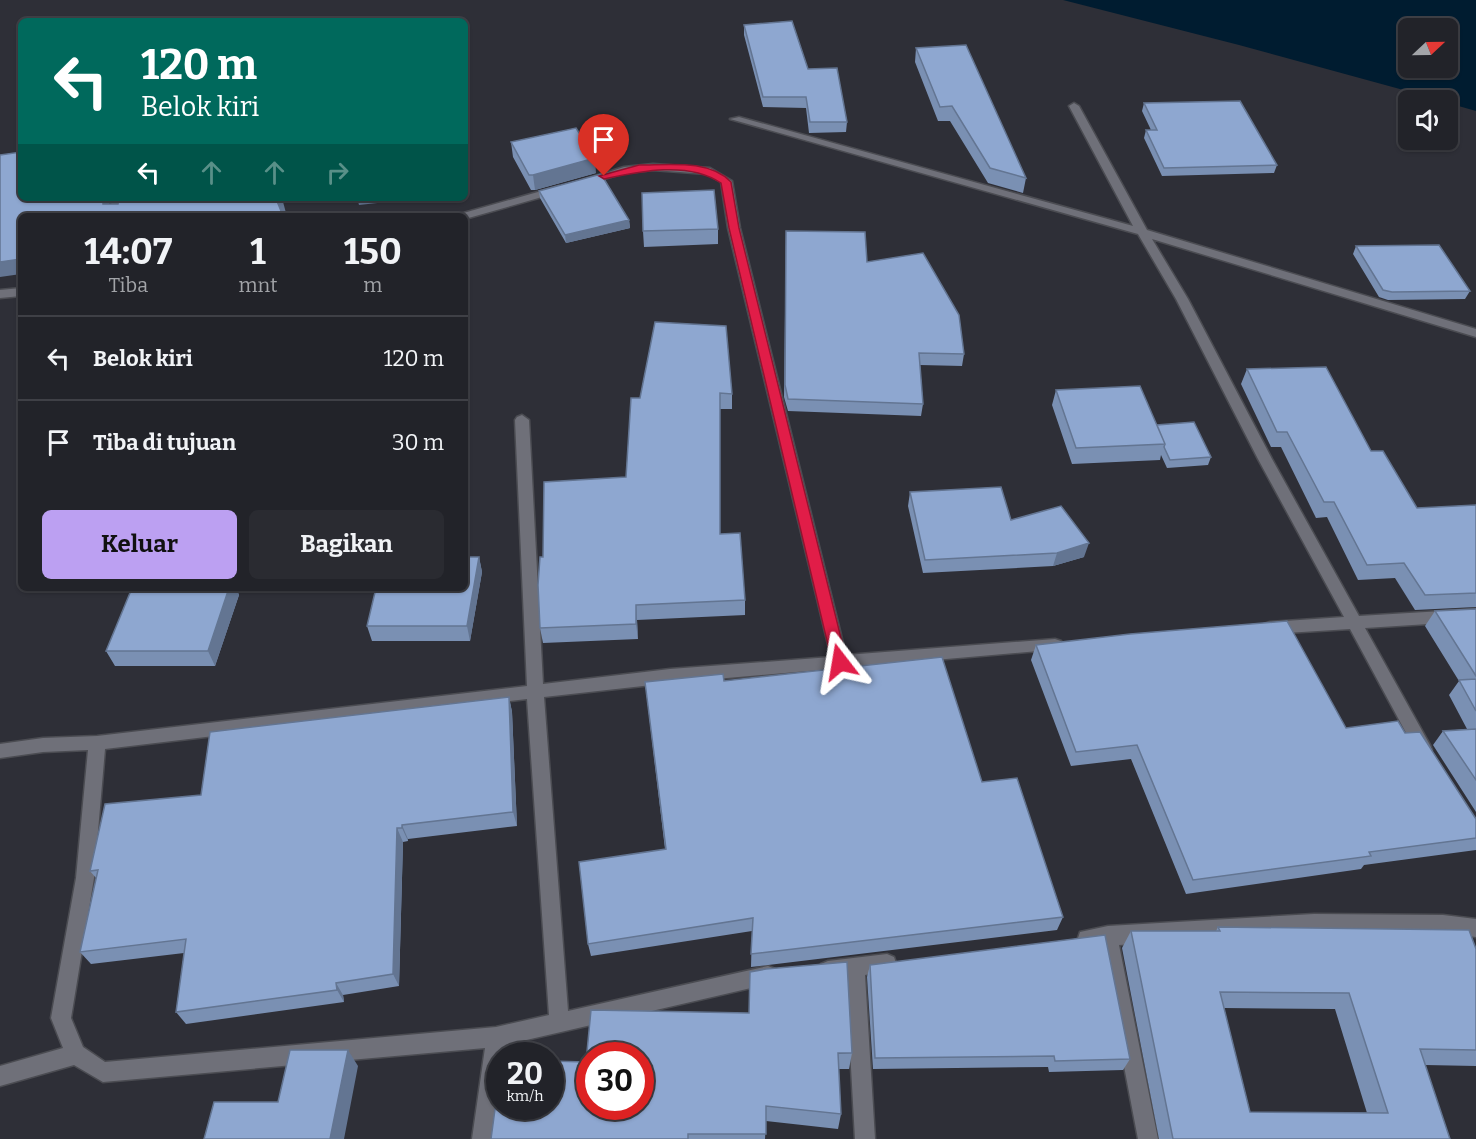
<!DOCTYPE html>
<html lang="id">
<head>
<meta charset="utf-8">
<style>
  :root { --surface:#222329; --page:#2a2b31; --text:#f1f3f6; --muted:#a2a4a8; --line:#3f4046; --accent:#bca0f2 }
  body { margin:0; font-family:Bitter,serif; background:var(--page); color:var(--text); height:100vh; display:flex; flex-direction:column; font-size:22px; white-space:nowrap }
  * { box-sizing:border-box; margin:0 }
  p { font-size:20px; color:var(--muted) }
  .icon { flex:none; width:33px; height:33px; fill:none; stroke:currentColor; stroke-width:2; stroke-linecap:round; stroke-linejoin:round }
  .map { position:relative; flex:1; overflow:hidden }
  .panel { position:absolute; left:18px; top:213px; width:450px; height:378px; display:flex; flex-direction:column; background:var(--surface); border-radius:9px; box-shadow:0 2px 4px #0004,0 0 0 2px var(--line) }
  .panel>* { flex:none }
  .banner { position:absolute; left:18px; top:18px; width:450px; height:183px; border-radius:9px; box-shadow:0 2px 4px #0004,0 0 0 2px var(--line); background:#00695c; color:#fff; overflow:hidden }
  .needle { width:39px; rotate:68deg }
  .buttons { position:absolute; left:1398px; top:18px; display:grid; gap:12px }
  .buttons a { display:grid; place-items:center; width:60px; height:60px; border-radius:9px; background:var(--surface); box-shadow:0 2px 4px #0004,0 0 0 2px var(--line); font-size:30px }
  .speed { position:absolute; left:486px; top:1042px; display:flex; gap:12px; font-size:30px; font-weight:700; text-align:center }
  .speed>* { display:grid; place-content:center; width:78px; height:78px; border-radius:50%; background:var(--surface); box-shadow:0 2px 4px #0004,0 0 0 2px var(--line); line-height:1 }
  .speed small { font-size:15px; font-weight:400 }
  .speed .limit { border:9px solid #d22; background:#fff; color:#111 }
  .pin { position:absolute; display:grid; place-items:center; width:51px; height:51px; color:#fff; margin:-62px -26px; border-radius:50% 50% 50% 0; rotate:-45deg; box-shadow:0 0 6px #0007 }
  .pin .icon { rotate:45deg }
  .me { position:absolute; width:66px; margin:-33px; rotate:346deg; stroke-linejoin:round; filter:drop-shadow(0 0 4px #0008) }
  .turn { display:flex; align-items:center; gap:21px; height:126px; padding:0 24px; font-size:27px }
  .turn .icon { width:78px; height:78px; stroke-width:2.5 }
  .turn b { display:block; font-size:42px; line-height:51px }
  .lanes { display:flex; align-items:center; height:57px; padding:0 24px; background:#0003; justify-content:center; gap:30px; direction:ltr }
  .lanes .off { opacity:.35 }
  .eta { display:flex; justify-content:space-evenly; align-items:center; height:102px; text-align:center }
  .eta b { font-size:36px; font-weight:700; line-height:42px }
  .cta { display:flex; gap:12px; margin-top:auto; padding:12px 24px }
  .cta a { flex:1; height:69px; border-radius:9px; background:var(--accent); color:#111; font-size:24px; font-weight:700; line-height:69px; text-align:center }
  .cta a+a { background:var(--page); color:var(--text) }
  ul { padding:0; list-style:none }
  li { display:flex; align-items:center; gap:18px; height:84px; padding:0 24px; border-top:2px solid var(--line) }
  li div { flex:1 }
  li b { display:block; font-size:22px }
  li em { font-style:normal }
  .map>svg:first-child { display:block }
  .water { fill:#001c30; fill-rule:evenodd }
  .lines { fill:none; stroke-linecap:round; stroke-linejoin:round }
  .minor-casing { stroke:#4b4c52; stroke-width:3 }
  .minor { fill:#6f7079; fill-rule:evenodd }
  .wall { fill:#7a90b3; fill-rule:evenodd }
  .shaded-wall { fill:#637592 }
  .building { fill:#8ea7d0; stroke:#637592; stroke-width:1.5; fill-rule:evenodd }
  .route { fill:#e11d48; stroke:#92132f; stroke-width:1.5 }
</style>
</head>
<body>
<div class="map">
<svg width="1476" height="1139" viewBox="0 0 1476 1139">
  <rect width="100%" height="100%" fill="#2e2f37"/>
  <!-- water -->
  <path class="water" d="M 1063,0 L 1476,0 L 1476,111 L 1448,103 L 1448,100 L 1440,100 L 1239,45 ZM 1408,28 L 1448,28 L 1448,68 L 1408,68 Z"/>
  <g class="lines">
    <!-- minor casing -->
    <g class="minor-casing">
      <path id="minor" d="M 1074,103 L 1079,106 L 1147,230 L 1476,329 L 1476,337 L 1152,239 L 1188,299 L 1272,459 L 1359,616 L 1476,609 L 1476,621 L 1365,628 L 1430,745 L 1432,750 L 1430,755 L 1424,757 L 1418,755 L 1350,629 L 1270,634 L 1264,632 L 1262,628 L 1264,624 L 1270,622 L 1344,617 L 1258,459 L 1176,299 L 1138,234 L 730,119 L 739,117 L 1133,226 L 1069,106 Z
        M 653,164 L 710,168 L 732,181 L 740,228 L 846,655 L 1055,639 L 1061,641 L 1063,645 L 1061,649 L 670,683 L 544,697 L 568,1011 L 768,966 L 775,969 L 778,975 L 775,981 L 768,984 L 505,1045 L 503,1056 L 500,1056 L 500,1085 L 492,1139 L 472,1139 L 485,1048 L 103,1082 L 74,1065 L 0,1086 L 0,1066 L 63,1048 L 51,1018 L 76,878 L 88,750 L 43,752 L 0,758 L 0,744 L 43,738 L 97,736 L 527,686 L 515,420 L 517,417 L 522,415 L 529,420 L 543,684 L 670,669 L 831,657 L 728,228 L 721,182 L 707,174 L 653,170 L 625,173 L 582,185 L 576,182 L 624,167 ZM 527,699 L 549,1015 L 496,1027 L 105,1062 L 83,1047 L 71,1018 L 94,878 L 105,749 Z
        M 559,186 L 565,189 L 563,191 L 465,219 L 465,216 L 458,216 L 460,214 Z
        M 112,198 L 124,198 L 122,216 L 110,216 Z
        M 21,288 L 21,296 L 0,298 L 0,290 Z
        M 1314,914 L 1443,915 L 1476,919 L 1476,937 C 1358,922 1237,937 1119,945 L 1158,1139 L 1138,1139 L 1101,946 L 1087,947 L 1080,944 L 1078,938 L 1080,932 L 1108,926 Z
        M 887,954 L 894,957 L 896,963 L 894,969 L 865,975 L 875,1139 L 855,1139 L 846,977 L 828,979 L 821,976 L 818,970 L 821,964 L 828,961 Z"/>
    </g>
    <!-- minor -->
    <use href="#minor" class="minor"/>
  </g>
  <!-- wall -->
  <path class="wall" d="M 744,25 L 808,69 L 847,122 L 846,132 L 809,133 L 806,108 L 763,107 L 744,35 Z
    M 916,48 L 1026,178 L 1023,193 L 988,183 L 950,121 L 938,121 L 915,62 Z
    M 1144,103 L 1277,165 L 1274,173 L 1162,176 L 1144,138 L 1146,130 L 1151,130 L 1142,111 Z
    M 511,142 L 596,173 L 535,190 L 531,190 L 513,157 Z
    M 539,191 L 629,220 L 630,228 L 566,243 L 540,198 Z
    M 718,229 L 718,244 L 644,247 L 643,231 Z
    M 786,231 L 867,262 L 964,354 L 962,366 L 920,365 L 923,404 L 921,416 L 788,411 L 784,397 Z
    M 1356,246 L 1470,291 L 1465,299 L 1388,300 L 1379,297 L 1353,254 Z
    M 655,322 L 732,394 L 732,409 L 720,409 L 720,534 L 745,600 L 745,615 L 637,620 L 638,639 L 543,643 L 540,628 L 543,557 L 626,477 L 640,398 Z
    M 1247,369 L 1371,451 L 1417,508 L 1476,505 L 1476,607 L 1415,610 L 1395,578 L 1358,580 L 1327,517 L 1316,518 L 1281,447 L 1271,447 L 1241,384 Z
    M 1056,390 L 1157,425 L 1211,457 L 1208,465 L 1167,468 L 1161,455 L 1160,460 L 1072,464 L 1052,405 Z
    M 910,492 L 1011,520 L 1084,557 L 1053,566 L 923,573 L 908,506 Z
    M 479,557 L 482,572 L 470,641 L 372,641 L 367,626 Z
    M 132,588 L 236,588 L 239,595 L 215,666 L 115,666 L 106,651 Z
    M 1476,609 L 1476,812 L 1433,745 L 1443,731 L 1467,729 L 1449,695 L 1459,681 L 1425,626 L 1435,611 Z
    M 1036,645 L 1346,728 L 1405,733 L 1476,819 L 1476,850 L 1364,865 L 1361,869 L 1186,894 L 1131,759 L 1071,766 L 1031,660 Z
    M 724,681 L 982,782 L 1063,917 L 1057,930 L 751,967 L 752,931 L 591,956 L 588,944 L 665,849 L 645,682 Z
    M 509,697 L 512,712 L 517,826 L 408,839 L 408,841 L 403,842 L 399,986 L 343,995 L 344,1002 L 186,1024 L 176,1012 L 184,953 L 91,964 L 80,952 L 96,878 L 90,871 Z
    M 1218,927 L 1476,949 L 1476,1066 L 1425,1065 L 1450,1139 L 1159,1139 L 1122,948 L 1131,931 L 1216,931 ZM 1224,1008 L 1335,1009 L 1367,1113 L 1250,1112 Z
    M 870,965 L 1130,1059 L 1123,1070 L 1049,1072 L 1048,1067 L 873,1069 L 867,977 Z
    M 852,1053 L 849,1069 L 838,1069 L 841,1114 L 838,1129 L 766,1121 L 765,1139 L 491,1139 L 586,1062 Z"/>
  <!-- shaded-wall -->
  <path class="shaded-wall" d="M 595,158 L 596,173 L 535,190 L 533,175 Z
    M 103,198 L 110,198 L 108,216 L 103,204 Z
    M 282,198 L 286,213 L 281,214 L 277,201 Z
    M 357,198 L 423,198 L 359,205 Z
    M 150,213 L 151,216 L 135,216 Z
    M 629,220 L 630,228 L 566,243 L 565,235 Z
    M 21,259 L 21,274 L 0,277 L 0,262 Z
    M 1089,543 L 1084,557 L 1053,566 L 1057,553 Z
    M 479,557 L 482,572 L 470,641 L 467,626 Z
    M 229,588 L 236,588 L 239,595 L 215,666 L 208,651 Z
    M 636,605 L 637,620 L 638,639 L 636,624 Z
    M 509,697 L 512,712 L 517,826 L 513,812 Z
    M 402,825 L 408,839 L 408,841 L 402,828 Z
    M 397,828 L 403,842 L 399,986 L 393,974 Z
    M 336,983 L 343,995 L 344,1002 L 337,990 Z
    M 348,1050 L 358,1066 L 344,1139 L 330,1139 Z"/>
  <!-- building -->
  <path class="building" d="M 792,21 L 808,69 L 837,68 L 847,122 L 810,122 L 806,97 L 763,97 L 744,25 Z
    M 966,45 L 1026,178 L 990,168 L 952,106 L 940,107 L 916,48 Z
    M 1240,101 L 1277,165 L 1164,168 L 1146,130 L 1157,130 L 1144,103 Z
    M 576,128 L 595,158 L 533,175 L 529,175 L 511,142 Z
    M 21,152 L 21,198 L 103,198 L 103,204 L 118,204 L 119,198 L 282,198 L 282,200 L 277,201 L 283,216 L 150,216 L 150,213 L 135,216 L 21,216 L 21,259 L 0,262 L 0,155 Z
    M 601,174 L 629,220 L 565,235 L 539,191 Z
    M 714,190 L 718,229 L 643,231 L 642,193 Z
    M 786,231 L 865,232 L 867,262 L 923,253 L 959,315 L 964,354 L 919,353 L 923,404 L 788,399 L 785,385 Z
    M 1439,245 L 1470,291 L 1392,292 L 1383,290 L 1356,246 Z
    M 655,322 L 726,326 L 732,394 L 720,393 L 720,534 L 740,533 L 745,600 L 636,605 L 636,624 L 540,628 L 538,585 L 540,557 L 543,557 L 544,482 L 626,477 L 631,398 L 640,398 Z
    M 1326,367 L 1371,451 L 1383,451 L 1417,508 L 1476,505 L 1476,593 L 1425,595 L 1404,563 L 1367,565 L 1334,502 L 1324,502 L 1287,432 L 1277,432 L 1247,369 Z
    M 1140,386 L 1165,444 L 1076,448 L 1056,390 Z
    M 1194,422 L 1211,457 L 1170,460 L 1164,447 L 1165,444 L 1157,425 Z
    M 1001,487 L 1011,520 L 1061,506 L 1089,543 L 1057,553 L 925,560 L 910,492 Z
    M 465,557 L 479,557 L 467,626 L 367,626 L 376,588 L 465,588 Z
    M 132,588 L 229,588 L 208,651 L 106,651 Z
    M 1476,609 L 1476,676 L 1435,611 Z
    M 1287,621 L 1346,728 L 1398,721 L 1405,733 L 1420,732 L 1476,819 L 1476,838 L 1369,852 L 1371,856 L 1193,880 L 1137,745 L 1076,752 L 1036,645 L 1130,634 Z
    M 942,657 L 982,782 L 1017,778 L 1063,917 L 751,954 L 753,918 L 588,944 L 579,862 L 666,849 L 645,682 L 723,674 L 724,681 Z
    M 1476,679 L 1476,711 L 1459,680 Z
    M 509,697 L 513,812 L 402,825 L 402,828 L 397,828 L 393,974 L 336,983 L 337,990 L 176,1012 L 186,939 L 80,952 L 98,870 L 90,871 L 105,804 L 201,795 L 210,732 Z
    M 1476,729 L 1476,780 L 1443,731 Z
    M 1218,927 L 1469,930 L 1476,949 L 1476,1050 L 1420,1049 L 1450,1139 L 1173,1139 L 1131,931 L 1220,931 ZM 1220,992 L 1349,993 L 1388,1113 L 1250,1112 Z
    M 1105,935 L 1130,1059 L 1055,1061 L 1054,1056 L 875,1058 L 870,965 Z
    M 847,962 L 852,1053 L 838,1053 L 841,1114 L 766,1106 L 766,1134 L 688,1134 L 688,1139 L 491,1139 L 500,1072 L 500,1107 L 550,1107 L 550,1061 L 586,1062 L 591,1010 L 749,1013 L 750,972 L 766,969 ZM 590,1056 L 640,1056 L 640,1107 L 590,1107 Z
    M 290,1050 L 348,1050 L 330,1139 L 204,1139 L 214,1102 L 278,1102 Z"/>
  <!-- route -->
  <path class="route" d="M 639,165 C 668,165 709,159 731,182 L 739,228 L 847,662 L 845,666 L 835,666 L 832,662 L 729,228 L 721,183 C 688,161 641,171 604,179 L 599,176 Z"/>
</svg>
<div class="buttons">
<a><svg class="needle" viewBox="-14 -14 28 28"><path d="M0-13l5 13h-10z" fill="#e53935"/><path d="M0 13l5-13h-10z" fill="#a2a4a8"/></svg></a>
<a><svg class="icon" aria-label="sound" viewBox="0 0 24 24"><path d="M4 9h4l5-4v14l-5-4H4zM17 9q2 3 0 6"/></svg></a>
</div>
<div class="speed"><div>20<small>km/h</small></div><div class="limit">30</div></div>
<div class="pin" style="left:604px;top:176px;background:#d93025"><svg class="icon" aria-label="arrive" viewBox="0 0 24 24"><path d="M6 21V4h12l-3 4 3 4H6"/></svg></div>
<svg class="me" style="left:840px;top:662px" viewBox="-20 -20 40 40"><path d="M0-17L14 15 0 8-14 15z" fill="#e11d48" stroke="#fff" stroke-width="4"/></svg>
<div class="banner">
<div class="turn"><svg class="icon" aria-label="left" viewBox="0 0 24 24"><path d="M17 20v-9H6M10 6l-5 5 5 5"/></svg><div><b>120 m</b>Belok kiri</div></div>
<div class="lanes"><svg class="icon" aria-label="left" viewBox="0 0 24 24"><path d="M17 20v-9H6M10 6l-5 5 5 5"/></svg><svg class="icon off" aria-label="ahead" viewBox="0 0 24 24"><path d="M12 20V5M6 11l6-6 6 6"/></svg><svg class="icon off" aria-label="ahead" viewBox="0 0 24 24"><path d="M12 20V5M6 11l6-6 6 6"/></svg><svg class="icon off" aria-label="right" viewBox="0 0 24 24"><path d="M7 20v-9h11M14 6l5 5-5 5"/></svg></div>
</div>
<section class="panel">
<div class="eta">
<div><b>14:07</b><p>Tiba</p></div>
<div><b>1</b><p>mnt</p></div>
<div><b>150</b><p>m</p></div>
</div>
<ul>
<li><svg class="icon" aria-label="left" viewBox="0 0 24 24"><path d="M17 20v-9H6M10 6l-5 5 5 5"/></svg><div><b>Belok kiri</b></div><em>120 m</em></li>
<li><svg class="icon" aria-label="arrive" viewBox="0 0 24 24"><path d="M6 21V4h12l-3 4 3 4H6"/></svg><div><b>Tiba di tujuan</b></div><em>30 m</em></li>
</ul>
<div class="cta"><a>Keluar</a><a>Bagikan</a></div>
</section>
</div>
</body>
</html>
